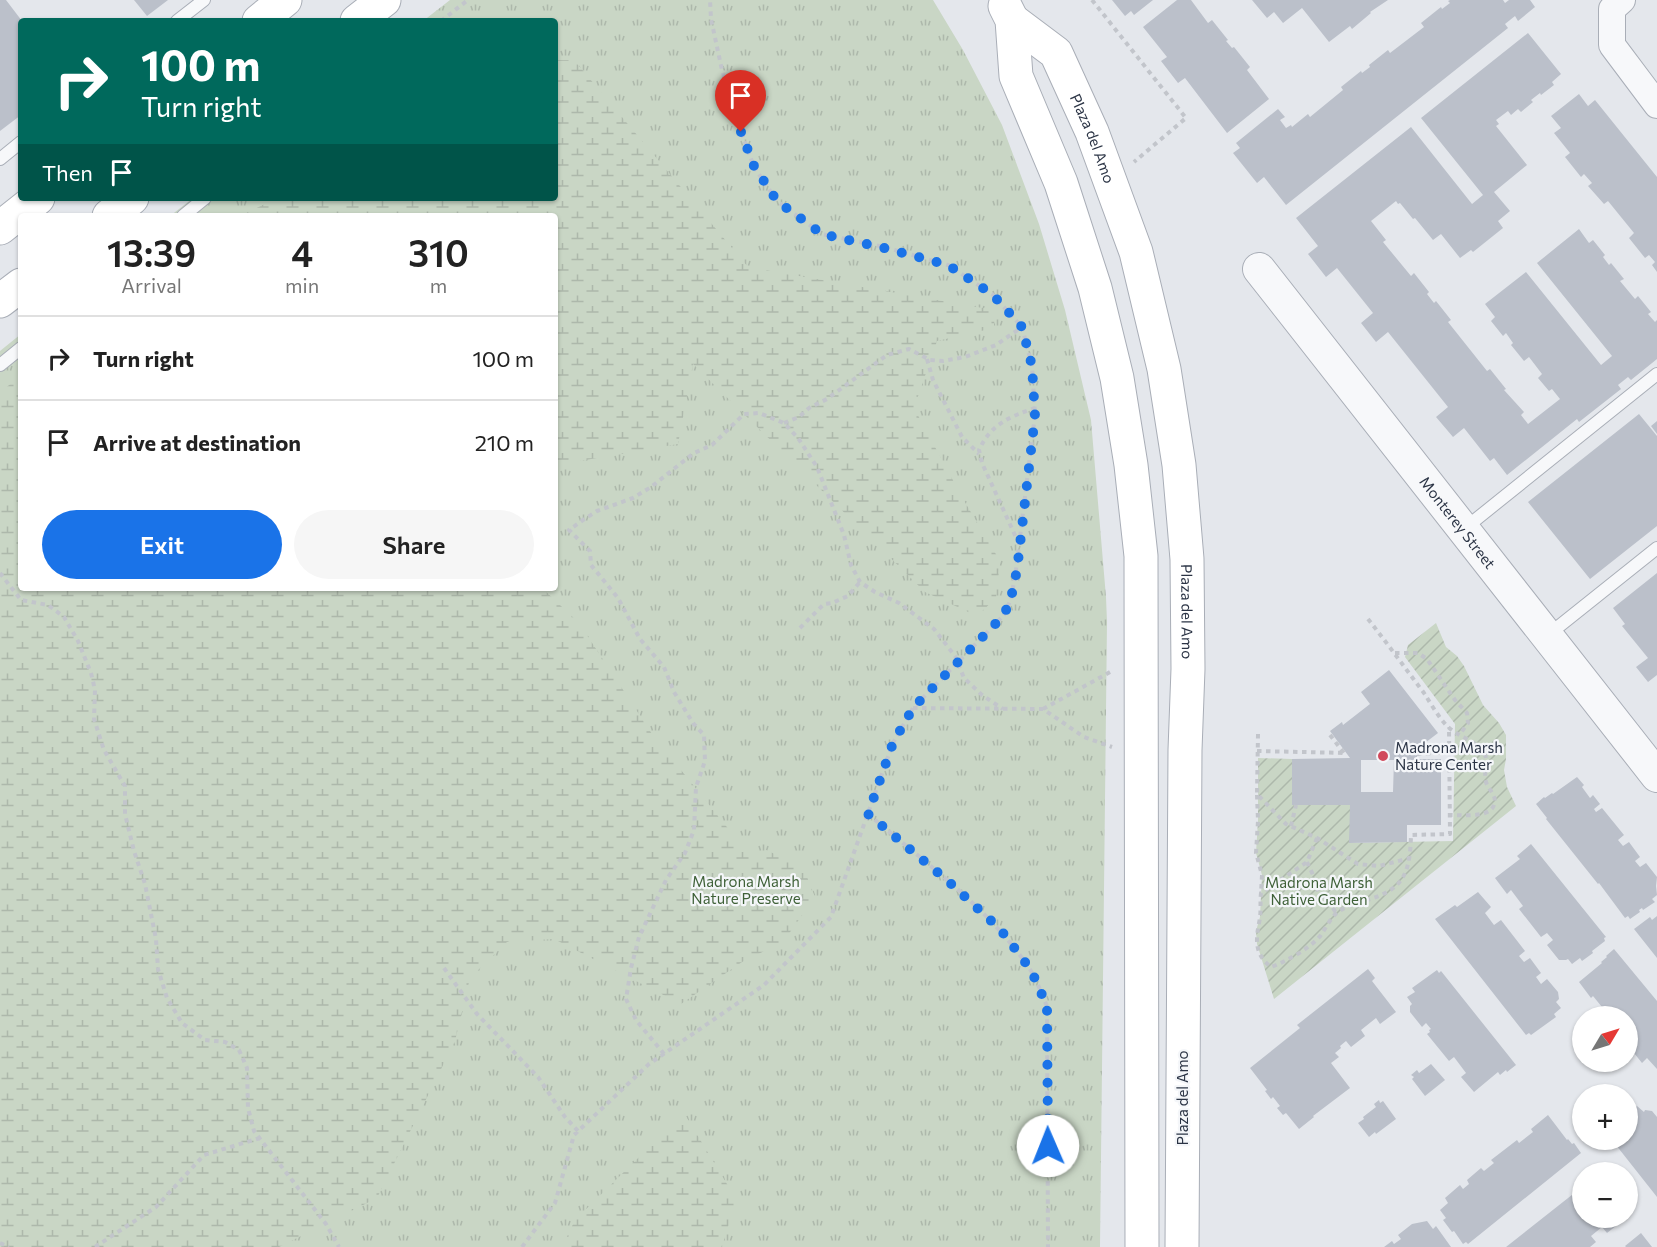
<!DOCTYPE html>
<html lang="en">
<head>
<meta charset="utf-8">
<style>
  :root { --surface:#fff; --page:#f6f6f6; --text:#222; --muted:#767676; --line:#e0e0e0; --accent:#1a73e8 }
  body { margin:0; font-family:Commissioner,sans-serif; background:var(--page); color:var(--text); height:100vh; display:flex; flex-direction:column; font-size:22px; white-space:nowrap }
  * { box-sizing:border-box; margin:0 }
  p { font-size:20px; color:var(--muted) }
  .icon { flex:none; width:33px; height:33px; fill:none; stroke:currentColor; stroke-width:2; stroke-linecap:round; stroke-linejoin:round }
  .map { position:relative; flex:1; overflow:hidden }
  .details { position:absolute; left:18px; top:213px; width:540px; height:378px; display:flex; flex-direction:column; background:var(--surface); border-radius:6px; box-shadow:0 2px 4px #0004 }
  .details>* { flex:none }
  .guide { position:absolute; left:18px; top:18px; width:540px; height:183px; border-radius:6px; box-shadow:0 2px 4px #0004; background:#00695c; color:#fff; overflow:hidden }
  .needle { width:39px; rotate:52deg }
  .fabs { position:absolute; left:1572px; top:1006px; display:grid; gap:12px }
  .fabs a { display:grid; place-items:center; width:66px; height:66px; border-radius:50%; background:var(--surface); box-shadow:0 2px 4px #0004; font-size:30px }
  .pin { position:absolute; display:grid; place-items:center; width:51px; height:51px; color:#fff; margin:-62px -26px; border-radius:50% 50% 50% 0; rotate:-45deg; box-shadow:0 0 6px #0007 }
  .pin .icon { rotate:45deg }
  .me { position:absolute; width:66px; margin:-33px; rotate:359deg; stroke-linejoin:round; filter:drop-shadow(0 0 4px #0008) }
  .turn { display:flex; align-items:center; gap:21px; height:126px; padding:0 24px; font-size:27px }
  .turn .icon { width:78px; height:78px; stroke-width:2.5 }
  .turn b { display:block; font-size:42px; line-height:51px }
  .then { display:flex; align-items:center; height:57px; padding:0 24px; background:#0003; gap:12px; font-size:22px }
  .eta { display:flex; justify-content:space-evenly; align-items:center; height:102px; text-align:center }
  .eta b { font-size:36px; font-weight:600; line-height:42px }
  .button { display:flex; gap:12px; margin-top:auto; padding:12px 24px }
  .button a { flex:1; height:69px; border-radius:36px; background:var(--accent); color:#fff; font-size:24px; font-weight:600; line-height:69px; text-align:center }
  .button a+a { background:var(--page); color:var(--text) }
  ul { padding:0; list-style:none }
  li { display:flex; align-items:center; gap:18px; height:84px; padding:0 24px; border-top:2px solid var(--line) }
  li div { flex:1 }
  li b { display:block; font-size:22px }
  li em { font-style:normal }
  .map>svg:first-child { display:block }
  .grass { fill:url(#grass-tufts) }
  .wetland { fill:url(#wetland-marsh) }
  .garden { fill:url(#garden-furrows) }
  .building { fill:#bbc0ca; fill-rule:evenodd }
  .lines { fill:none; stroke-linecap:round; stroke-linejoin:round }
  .service-casing { stroke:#a9aeb7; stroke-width:14 }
  .minor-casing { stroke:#a9aeb7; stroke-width:28 }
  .tertiary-casing { stroke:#a9aeb7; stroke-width:34 }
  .secondary-casing { stroke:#a9aeb7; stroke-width:35 }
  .path { stroke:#c2c5cb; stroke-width:4; stroke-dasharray:4.5 4.5; stroke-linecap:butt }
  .service { stroke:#f7f8fa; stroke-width:12 }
  .minor { stroke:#f7f8fa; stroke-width:26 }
  .tertiary { stroke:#f7f8fa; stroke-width:32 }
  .secondary { stroke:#fff; stroke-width:33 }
  .route { stroke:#1a73e8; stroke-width:10; stroke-dasharray:0 18 }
  .poi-dot { fill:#d1495b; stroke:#f4f6f9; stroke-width:2 }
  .labels { text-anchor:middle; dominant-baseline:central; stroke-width:4.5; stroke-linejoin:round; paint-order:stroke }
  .street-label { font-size:15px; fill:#2b3445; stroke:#f4f6f9 }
  .poi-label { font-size:15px; fill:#2b3445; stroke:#f4f6f9; text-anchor:start }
  .park-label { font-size:15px; fill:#3f6138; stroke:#f4f6f9 }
</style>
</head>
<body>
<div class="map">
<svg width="1657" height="1247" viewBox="0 0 1657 1247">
  <defs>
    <pattern id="grass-tufts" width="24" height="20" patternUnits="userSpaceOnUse" patternTransform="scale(1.5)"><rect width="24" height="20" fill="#c9d6c5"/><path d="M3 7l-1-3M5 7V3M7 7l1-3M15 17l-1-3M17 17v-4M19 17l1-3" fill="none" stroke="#adb8ab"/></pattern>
    <pattern id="wetland-marsh" width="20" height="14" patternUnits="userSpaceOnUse" patternTransform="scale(1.5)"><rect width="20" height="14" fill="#c9d6c5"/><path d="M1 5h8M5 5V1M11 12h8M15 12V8" fill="none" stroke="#adb8ab"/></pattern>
    <pattern id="garden-furrows" width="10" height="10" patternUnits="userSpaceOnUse" patternTransform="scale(1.5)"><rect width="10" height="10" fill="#c9d6c5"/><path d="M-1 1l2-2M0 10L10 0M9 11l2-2" fill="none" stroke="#adb8ab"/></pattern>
  </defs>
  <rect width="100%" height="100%" fill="#e4e7ec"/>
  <!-- grass -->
  <path class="grass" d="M 450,0 L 933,0 L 963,50 L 1002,125 L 1039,224 L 1065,310 L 1091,420 L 1106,597 L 1107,622 L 1100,1247 L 0,1247 L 0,351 L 21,334 L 21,588 L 555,588 L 555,216 L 170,216 L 193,198 L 555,198 L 555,21 L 423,21 Z"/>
  <!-- wetland -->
  <path class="wetland" d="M 555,60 L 574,60 L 748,267 L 994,310 L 994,328 L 937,341 L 914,408 L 963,499 L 1000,561 L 996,598 L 977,616 L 925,592 L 693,364 L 678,444 L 568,463 L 555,474 L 555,216 L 240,216 L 277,198 L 555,198 Z
    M 21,376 L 21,588 L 542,588 L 579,623 L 652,734 L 751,857 L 766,850 L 803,867 L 815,897 L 783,942 L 742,962 L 681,1004 L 554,939 L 507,942 L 470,978 L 455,1041 L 377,1198 L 279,1247 L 0,1247 L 0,392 Z
    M 684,1113 L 736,1199 L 722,1247 L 562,1247 L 575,1220 Z"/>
  <!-- garden -->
  <path class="garden" d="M 1436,623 L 1446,647 L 1457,656 L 1464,666 L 1483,705 L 1499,723 L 1506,735 L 1506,759 L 1504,770 L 1507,787 L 1516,806 L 1274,999 L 1257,944 L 1256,931 L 1260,917 L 1262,875 L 1256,853 L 1258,821 L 1258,758 L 1292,759 L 1292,805 L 1350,805 L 1350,843 L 1453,841 L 1455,724 L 1405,657 L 1408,645 Z"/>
  <!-- building -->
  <path class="building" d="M 0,0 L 6,0 L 22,21 L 21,21 L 21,115 L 0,131 Z
    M 134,0 L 168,0 L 147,16 Z
    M 1112,0 L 1153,0 L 1134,15 L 1131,11 L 1125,16 Z
    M 1177,0 L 1191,0 L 1208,23 L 1212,20 L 1228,40 L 1226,41 L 1232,48 L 1234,47 L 1250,67 L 1247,70 L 1269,99 L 1227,133 L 1185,78 L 1178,83 L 1161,61 L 1167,57 L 1143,27 Z
    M 1252,0 L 1388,0 L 1370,12 L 1371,13 L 1352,29 L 1350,26 L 1329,42 L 1302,8 L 1283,23 L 1274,12 L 1267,18 Z
    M 1450,0 L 1503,0 L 1505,3 L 1509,0 L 1530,0 L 1535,7 L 1518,21 L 1515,16 L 1505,24 L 1508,28 L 1286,205 L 1264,177 L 1257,183 L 1233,153 L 1240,148 L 1236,143 L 1278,109 L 1285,117 L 1280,120 L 1286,128 L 1291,125 L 1292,127 L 1308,114 L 1310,117 L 1343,90 L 1341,87 L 1361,71 L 1362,73 L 1370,67 L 1369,65 L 1388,50 L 1390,53 L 1424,27 L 1421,23 L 1441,7 L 1442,9 L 1450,3 L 1448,1 Z
    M 1528,33 L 1561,74 L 1552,82 L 1554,85 L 1541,95 L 1540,93 L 1531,100 L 1533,102 L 1521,112 L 1518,109 L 1511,115 L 1508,111 L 1496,120 L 1499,124 L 1496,126 L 1527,165 L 1494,192 L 1510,211 L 1498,221 L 1503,228 L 1473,252 L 1471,250 L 1460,258 L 1441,234 L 1433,240 L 1415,218 L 1413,219 L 1400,203 L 1398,204 L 1396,201 L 1371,221 L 1386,240 L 1383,242 L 1411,276 L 1414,273 L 1429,292 L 1427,294 L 1434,303 L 1436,301 L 1451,320 L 1448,322 L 1487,371 L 1490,369 L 1506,389 L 1504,390 L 1524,412 L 1521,415 L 1528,424 L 1560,399 L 1552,389 L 1549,391 L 1538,378 L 1542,374 L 1529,357 L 1524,361 L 1511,345 L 1513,343 L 1506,333 L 1503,336 L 1491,321 L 1495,317 L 1485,304 L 1526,272 L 1601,365 L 1612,356 L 1537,263 L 1579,229 L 1589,243 L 1593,240 L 1605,255 L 1603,257 L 1609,265 L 1611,263 L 1624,279 L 1620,281 L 1635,299 L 1638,296 L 1651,312 L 1648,314 L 1655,322 L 1657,320 L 1657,359 L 1631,380 L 1628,377 L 1618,385 L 1621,389 L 1579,422 L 1577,419 L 1507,475 L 1494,458 L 1490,461 L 1464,428 L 1453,437 L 1436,417 L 1448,407 L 1388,332 L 1376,342 L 1361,323 L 1373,313 L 1337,268 L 1326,277 L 1308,254 L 1318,246 L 1296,218 L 1411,127 L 1472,204 L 1483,195 L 1421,118 Z
    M 1579,94 L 1588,106 L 1595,100 L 1657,177 L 1657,272 L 1652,265 L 1655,262 L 1649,255 L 1645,258 L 1629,238 L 1634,233 L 1608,201 L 1604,204 L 1588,186 L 1592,183 L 1584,174 L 1581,177 L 1565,157 L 1570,153 L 1554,133 L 1561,128 L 1551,116 Z
    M 1639,414 L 1657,436 L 1657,526 L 1590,579 L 1528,502 Z
    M 1657,421 L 1657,434 L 1651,426 Z
    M 1657,573 L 1657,675 L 1648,682 L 1636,667 L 1648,658 L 1622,626 L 1625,624 L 1613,608 Z
    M 1389,670 L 1438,733 L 1417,749 L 1417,759 L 1441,759 L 1441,825 L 1407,825 L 1407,842 L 1349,843 L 1350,805 L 1292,805 L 1292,759 L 1350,758 L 1330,731 L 1342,722 L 1343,725 L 1370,704 L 1361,692 ZM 1361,760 L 1394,760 L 1393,792 L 1361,792 Z
    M 1577,777 L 1584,785 L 1582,787 L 1590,798 L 1593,795 L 1600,804 L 1594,809 L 1596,812 L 1602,808 L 1624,835 L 1618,840 L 1623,846 L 1629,842 L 1640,857 L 1635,861 L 1640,867 L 1646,863 L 1657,877 L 1656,886 L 1657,895 L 1652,899 L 1655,902 L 1643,910 L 1642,908 L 1639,910 L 1640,912 L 1630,919 L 1628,916 L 1625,918 L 1599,883 L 1598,884 L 1546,819 L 1547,818 L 1536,804 L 1544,797 L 1545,798 L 1552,793 L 1553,794 Z
    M 1531,844 L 1606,937 L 1604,938 L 1605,941 L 1592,951 L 1593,953 L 1582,961 L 1580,958 L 1572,964 L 1568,959 L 1566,960 L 1559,960 L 1547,945 L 1553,940 L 1547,933 L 1541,937 L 1519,909 L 1523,906 L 1511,890 L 1507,894 L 1495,878 L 1520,859 L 1517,856 Z
    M 1478,892 L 1491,907 L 1485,913 L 1494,925 L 1501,920 L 1525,951 L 1519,956 L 1524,962 L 1530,958 L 1541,973 L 1536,977 L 1541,984 L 1547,979 L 1558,992 L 1559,999 L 1556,1002 L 1561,1008 L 1554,1014 L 1556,1017 L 1531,1035 L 1529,1033 L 1526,1035 L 1435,919 L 1455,905 L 1457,907 Z
    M 1657,916 L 1657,958 L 1634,929 L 1650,917 L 1652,920 Z
    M 1614,949 L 1657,1001 L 1657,1069 L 1647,1058 L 1642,1063 L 1630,1048 L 1635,1045 L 1630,1038 L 1628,1040 L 1628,1017 L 1605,1017 L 1603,1015 L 1606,1012 L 1593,996 L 1591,998 L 1579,982 L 1602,963 L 1601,962 L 1607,957 L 1606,956 Z
    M 1368,969 L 1375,978 L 1372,981 L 1396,1012 L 1380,1024 L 1376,1018 L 1361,1030 L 1365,1036 L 1351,1047 L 1346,1041 L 1340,1046 L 1341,1048 L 1335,1053 L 1339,1057 L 1331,1063 L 1350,1088 L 1313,1116 L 1314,1117 L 1299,1129 L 1286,1113 L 1283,1115 L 1277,1108 L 1280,1106 L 1273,1097 L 1271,1099 L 1265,1091 L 1267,1090 L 1250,1068 L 1300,1028 L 1297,1025 Z
    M 1437,970 L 1439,973 L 1441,971 L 1516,1065 L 1507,1072 L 1506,1070 L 1500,1075 L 1498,1072 L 1474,1092 L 1461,1077 L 1466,1073 L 1454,1057 L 1449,1061 L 1427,1034 L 1430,1032 L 1429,1030 L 1431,1029 L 1426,1023 L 1422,1027 L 1410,1012 L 1410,1006 L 1412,1004 L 1407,997 L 1415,992 L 1412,988 Z
    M 1431,1064 L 1445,1080 L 1425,1096 L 1412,1079 L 1414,1077 L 1411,1075 L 1417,1070 L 1419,1073 Z
    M 1379,1100 L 1380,1103 L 1383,1101 L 1396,1119 L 1376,1134 L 1375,1132 L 1369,1137 L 1358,1123 L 1364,1119 L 1363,1117 L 1376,1107 L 1374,1104 Z
    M 1637,1106 L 1644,1112 L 1645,1110 L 1652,1111 L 1657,1117 L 1657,1197 L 1612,1140 L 1628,1140 L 1628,1110 L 1629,1109 L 1631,1112 Z
    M 1548,1115 L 1567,1140 L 1568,1139 L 1572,1144 L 1574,1143 L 1581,1153 L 1468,1244 L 1466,1242 L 1463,1244 L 1454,1231 L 1452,1232 L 1443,1220 L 1446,1218 L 1440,1210 L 1448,1203 L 1445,1198 L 1460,1185 L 1463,1189 L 1469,1184 L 1467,1180 L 1481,1168 L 1484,1171 L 1494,1163 L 1491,1160 L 1517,1140 L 1519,1143 L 1533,1132 L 1531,1129 Z
    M 1582,1187 L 1582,1218 L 1626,1218 L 1607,1233 L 1602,1227 L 1591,1236 L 1596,1242 L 1590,1247 L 1506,1247 Z
    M 1427,1221 L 1433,1229 L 1436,1226 L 1451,1247 L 1384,1247 L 1392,1241 L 1394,1244 L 1401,1239 L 1398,1235 L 1412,1224 Z
    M 1641,1233 L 1652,1247 L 1626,1247 L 1625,1246 Z"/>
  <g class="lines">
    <!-- service casing -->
    <g class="service-casing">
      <path id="service" d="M 177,21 L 204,0
        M 0,159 L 21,142
        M 183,216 L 205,198
        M 0,365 L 21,348
        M 1464,529 L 1657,374
        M 1548,635 L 1657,548"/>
    </g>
    <!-- minor casing -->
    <g class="minor-casing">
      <path id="minor" d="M 1622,0 L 1612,9 L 1612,45 L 1657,105"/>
    </g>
    <!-- tertiary casing -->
    <g class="tertiary-casing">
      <g id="tertiary">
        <path id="s1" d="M 1259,269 L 1657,776"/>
      </g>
    </g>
    <!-- secondary casing -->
    <g class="secondary-casing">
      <g id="secondary">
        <path d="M 1005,6 L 1012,20 L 1016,76 L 1061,183 L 1095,288 L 1117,378 L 1131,465 L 1141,556 L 1142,1247"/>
        <path id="s2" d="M 1012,20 L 1056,53 L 1092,132 L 1136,252 L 1164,369 L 1179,465 L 1187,559 L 1188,669 L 1185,750 L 1182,1247"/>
        <path d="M 259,21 L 285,0"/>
        <path d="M 357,21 L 384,0"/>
        <path d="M 109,216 L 132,198"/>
        <path d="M 0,228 L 38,198"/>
        <path d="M 0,301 L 21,285"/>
      </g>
    </g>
    <!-- path -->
    <path class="path" d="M 1092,0 L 1186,118 L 1134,162
      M 441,21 L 468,0
      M 927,359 L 933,380 L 962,437 L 979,454
      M 784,423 L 799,417 L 809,408 L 827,399 L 887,355 L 909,349 L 930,360 L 943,361 L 965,357 L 996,345 L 1022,327
      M 1019,544 L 982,463 L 979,450 C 991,424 1009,417 1035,408
      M 0,573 L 21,600 L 48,605 L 64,617 L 78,641 L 91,673 L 95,690 L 94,719 L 104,750 L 125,786 L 125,814 L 134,851 L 145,884 L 156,939 L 158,969 L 167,998 L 182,1023 L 205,1040 L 225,1042 L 239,1050 L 247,1068 L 248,1108 L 254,1131 L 326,1224 L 339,1247
      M 1368,619 C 1387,643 1405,668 1424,693 C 1431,704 1439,718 1448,727 C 1460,738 1477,740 1485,755 C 1489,763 1483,773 1486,782 C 1489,791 1499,797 1493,807 C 1487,818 1460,815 1449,815
      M 800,628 L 824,604 L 832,603 L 848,596 L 860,582
      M 1395,653 L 1418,653 L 1427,659 L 1455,700 L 1467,713 L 1468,723 L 1460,734
      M 913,708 L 1043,709 L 1084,737 L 1112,747
      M 1043,709 L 1112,671
      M 1258,734 L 1257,794 L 1286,824 L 1317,838 L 1358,864 L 1379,866 L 1410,858
      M 1330,735 L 1344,753
      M 1257,751 L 1347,753
      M 1417,754 L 1450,752
      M 1257,795 L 1258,821 L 1256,853 L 1262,875 L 1261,893
      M 868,814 C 923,861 989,908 1029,968 C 1037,979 1041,994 1047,1006 L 1048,1247
      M 1291,826 L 1296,805
      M 1317,838 L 1307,862 L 1261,893 C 1260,901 1261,910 1260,918 C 1256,938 1253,953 1271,967 C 1285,962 1311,948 1321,935 C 1325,929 1332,916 1337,913 C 1345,906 1358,903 1367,900 C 1405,889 1410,872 1411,835 L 1450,834 L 1449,727
      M 1307,862 L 1314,877 L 1318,892 L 1330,903 L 1336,913
      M 444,968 L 477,1014 L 538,1077 L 565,1117 L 578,1131
      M 664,1054 L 636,1020 L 626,999 L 631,968 L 639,937 L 666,880 L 685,853 L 694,830 L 696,787 L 705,761 L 704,735 L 693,723 L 674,692 L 664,667 L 640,639 L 618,598 L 591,565 L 590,551 L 569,530 L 583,520 L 597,511 L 633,498 L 651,487 L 694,453 L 712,445 L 744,414 L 759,413 L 784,423 L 798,438 L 817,467 L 844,535 L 851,565 L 860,582 L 875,592 L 899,603 L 934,629 L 955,656 L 964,678 L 982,695 L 1003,709
      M 0,1243 L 9,1247
      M 95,1247 L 156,1207 L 204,1155 L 260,1138
      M 522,1247 L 555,1203 L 574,1135 L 649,1064 L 764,985 L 831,917 L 893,743 L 913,708 L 1004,615 L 1011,599 L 1016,570 L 1035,415 L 1032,366 L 1022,327 L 992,294 L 948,265 L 884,247 L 822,234 L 777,201 L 754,167 L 735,115 L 722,70 L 711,19 L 710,0"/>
    <!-- service -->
    <use href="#service" class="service"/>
    <!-- minor -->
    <use href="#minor" class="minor"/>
    <!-- tertiary -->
    <use href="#tertiary" class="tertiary"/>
    <!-- secondary -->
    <use href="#secondary" class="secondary"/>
  </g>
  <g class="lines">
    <!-- route -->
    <path class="route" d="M 741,132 L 754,166 L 777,201 L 822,234 L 884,248 L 948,265 L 992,294 L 1022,327 L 1032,366 L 1035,416 L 1017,570 L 1011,598 L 1004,615 L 913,708 L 893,743 L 868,814 L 949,882 L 1000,929 L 1031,970 L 1047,1006 L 1048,1146"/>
  </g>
  <!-- markers -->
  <circle class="poi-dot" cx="1383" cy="756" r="6"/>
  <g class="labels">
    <!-- street labels -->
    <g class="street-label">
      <text stroke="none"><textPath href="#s2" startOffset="148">Plaza del Amo</textPath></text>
      <text stroke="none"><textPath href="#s1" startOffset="322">Monterey Street</textPath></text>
      <text stroke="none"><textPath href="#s2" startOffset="634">Plaza del Amo</textPath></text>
      <text transform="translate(1182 1098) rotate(-90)">Plaza del Amo</text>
    </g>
    <!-- poi labels -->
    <g class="poi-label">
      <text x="1395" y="747">Madrona Marsh<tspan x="1395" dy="17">Nature Center</tspan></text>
    </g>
    <!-- park labels -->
    <g class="park-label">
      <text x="746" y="881">Madrona Marsh<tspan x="746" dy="17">Nature Preserve</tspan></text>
      <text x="1319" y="882">Madrona Marsh<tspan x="1319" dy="17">Native Garden</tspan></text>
    </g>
  </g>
</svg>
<div class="fabs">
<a><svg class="needle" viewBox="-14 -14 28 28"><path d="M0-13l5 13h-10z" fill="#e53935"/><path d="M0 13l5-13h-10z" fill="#767676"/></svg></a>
<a>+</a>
<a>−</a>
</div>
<div class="pin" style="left:741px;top:132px;background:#d93025"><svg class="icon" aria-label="arrive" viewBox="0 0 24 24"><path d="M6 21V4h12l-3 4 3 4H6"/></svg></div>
<svg class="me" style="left:1048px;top:1146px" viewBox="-20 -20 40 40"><circle r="19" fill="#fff"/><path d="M0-13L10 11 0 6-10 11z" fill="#1a73e8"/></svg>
<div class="guide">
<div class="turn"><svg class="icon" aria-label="right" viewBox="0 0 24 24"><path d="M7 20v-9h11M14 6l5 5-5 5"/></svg><div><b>100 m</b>Turn right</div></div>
<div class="then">Then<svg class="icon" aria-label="arrive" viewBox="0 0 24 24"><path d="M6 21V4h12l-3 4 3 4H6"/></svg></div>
</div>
<section class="details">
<div class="eta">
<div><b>13:39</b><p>Arrival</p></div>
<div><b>4</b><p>min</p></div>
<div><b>310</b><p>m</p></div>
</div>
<ul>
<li><svg class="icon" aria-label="right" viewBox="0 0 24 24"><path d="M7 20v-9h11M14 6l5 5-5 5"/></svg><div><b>Turn right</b></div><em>100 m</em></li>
<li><svg class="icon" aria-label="arrive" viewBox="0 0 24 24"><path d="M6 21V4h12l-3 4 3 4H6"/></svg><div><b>Arrive at destination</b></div><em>210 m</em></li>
</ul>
<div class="button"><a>Exit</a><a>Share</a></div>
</section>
</div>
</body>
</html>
